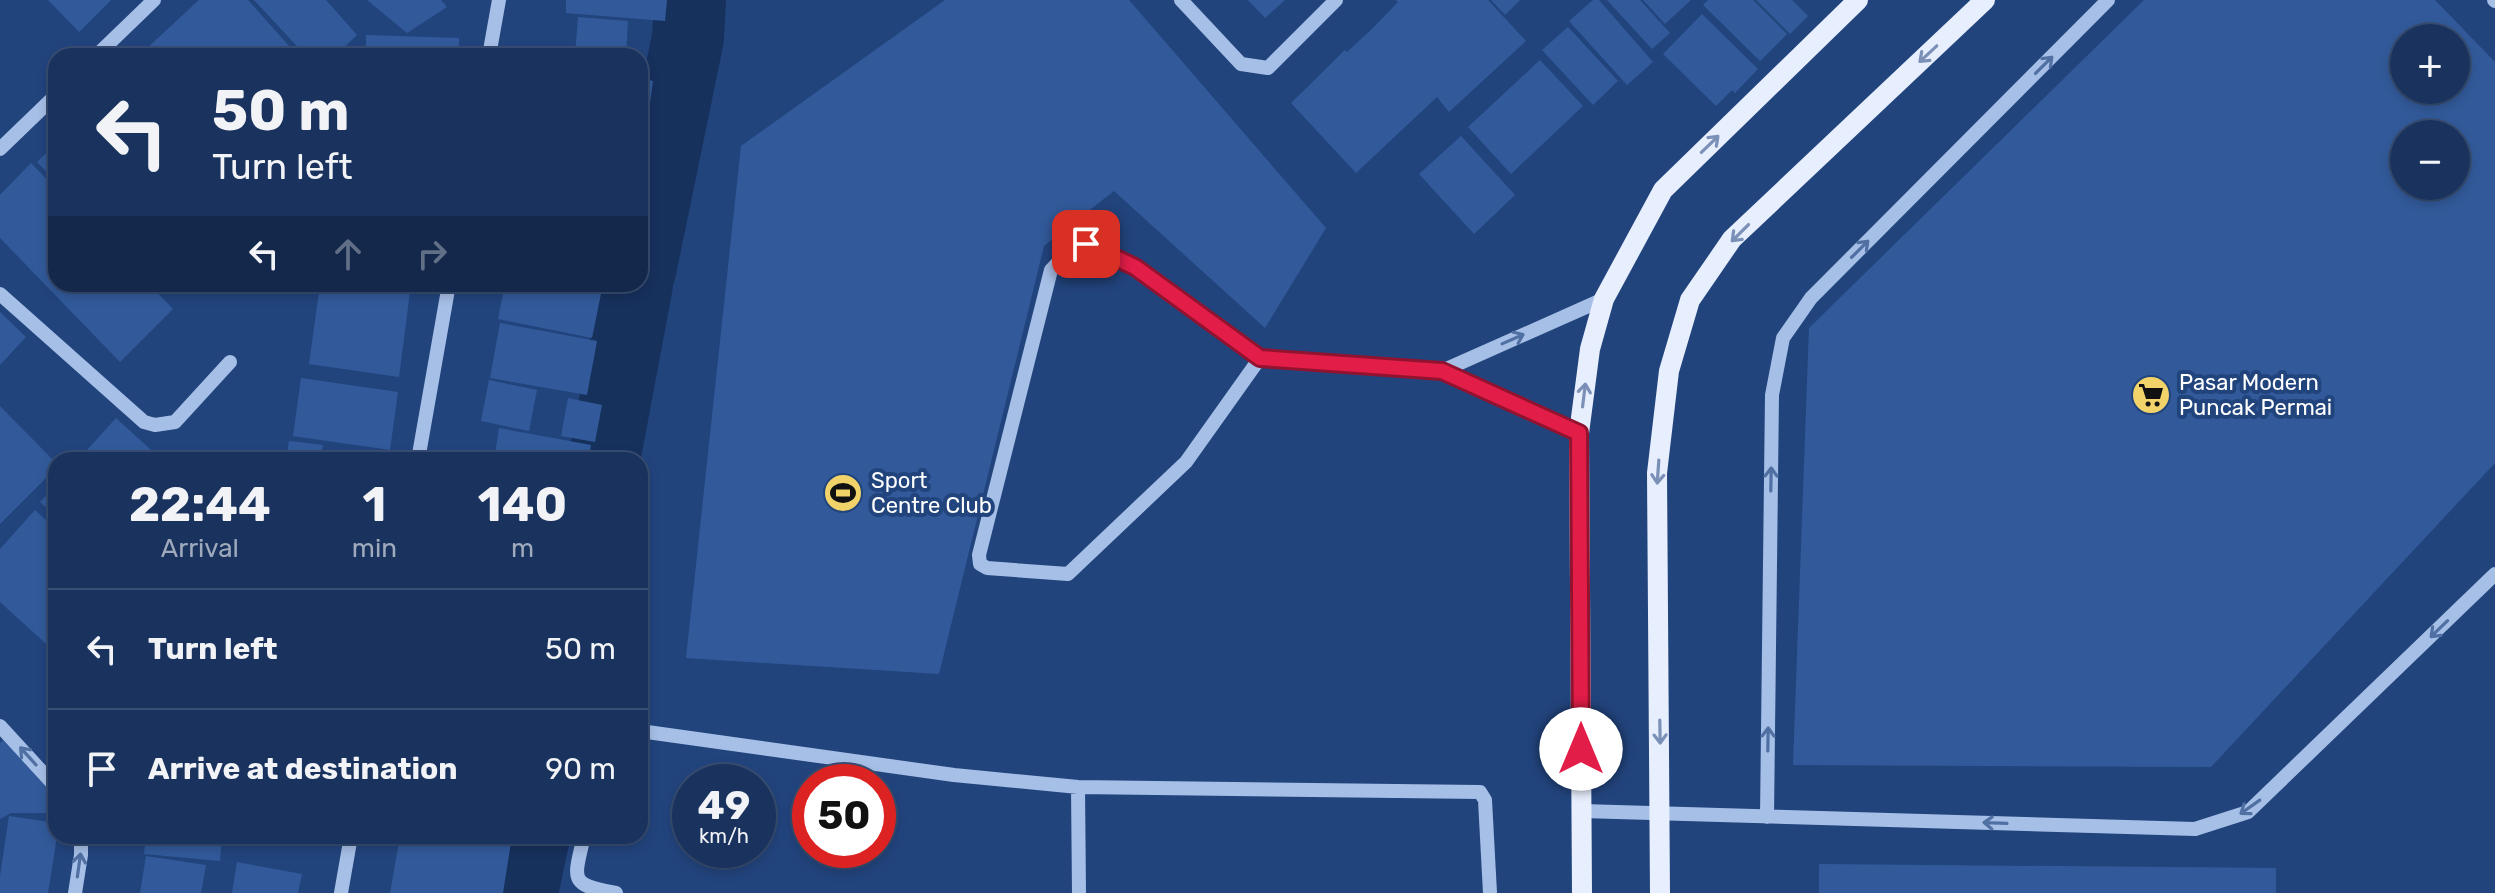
<!DOCTYPE html>
<html lang="en">
<head>
<meta charset="utf-8">
<style>
  :root { --surface:#1a335e; --page:#233b64; --text:#f1f3f6; --muted:#9faabc; --line:#384e73 }
  body { margin:0; font-family:Rubik,sans-serif; background:var(--page); color:var(--text); height:100vh; display:flex; flex-direction:column; font-size:30px; white-space:nowrap }
  * { box-sizing:border-box; margin:0 }
  p { font-size:26px; color:var(--muted) }
  .icon { flex:none; width:44px; height:44px; fill:none; stroke:currentColor; stroke-width:2; stroke-linecap:round; stroke-linejoin:round }
  .map { position:relative; flex:1; overflow:hidden }
  .sheet { position:absolute; left:48px; top:452px; width:600px; height:392px; display:flex; flex-direction:column; background:var(--surface); border-radius:24px; box-shadow:0 4px 12px #0003,0 0 0 2px var(--line) }
  .sheet>* { flex:none }
  .guide { position:absolute; left:48px; top:48px; width:600px; height:244px; border-radius:24px; box-shadow:0 4px 12px #0003,0 0 0 2px var(--line); background:#1a335e; color:var(--text); overflow:hidden }
  .controls { position:absolute; left:2390px; top:24px; display:grid; gap:16px }
  .controls a { display:grid; place-items:center; width:80px; height:80px; border-radius:50%; background:var(--surface); box-shadow:0 4px 12px #0003,0 0 0 2px var(--line); font-size:40px }
  .speed { position:absolute; left:672px; top:764px; display:flex; gap:16px; font-size:40px; font-weight:700; text-align:center }
  .speed>* { display:grid; place-content:center; width:104px; height:104px; border-radius:50%; background:var(--surface); box-shadow:0 4px 12px #0003,0 0 0 2px var(--line); line-height:1 }
  .speed small { font-size:20px; font-weight:400 }
  .speed .limit { border:12px solid #d22; background:#fff; color:#111 }
  .pin { position:absolute; display:grid; place-items:center; width:68px; height:68px; color:#fff; margin:-34px; border-radius:16px; box-shadow:0 4px 12px #0006 }
  .me { position:absolute; width:88px; margin:-44px; rotate:0deg; stroke-linejoin:round; filter:drop-shadow(0 0 6px #0008) }
  .turn { display:flex; align-items:center; gap:28px; height:168px; padding:0 32px; font-size:36px }
  .turn .icon { width:104px; height:104px; stroke-width:2.5 }
  .turn b { display:block; font-size:56px; line-height:68px }
  .lanes { display:flex; align-items:center; height:76px; padding:0 32px; background:#0003; justify-content:center; gap:40px; direction:ltr }
  .lanes .off { opacity:.35 }
  .eta { display:flex; justify-content:space-evenly; align-items:center; height:136px; text-align:center }
  .eta b { font-size:48px; font-weight:700; line-height:56px }
  ul { padding:0; list-style:none }
  li { display:flex; align-items:center; gap:24px; height:120px; padding:0 32px; border-top:2px solid var(--line) }
  li div { flex:1 }
  li b { display:block; font-size:30px }
  li em { font-style:normal }
  .map>svg:first-child { display:block }
  .lines { fill:none; stroke-linecap:round; stroke-linejoin:round }
  .river { stroke:#17315d; stroke-width:72 }
  .building { fill:#325a9a; fill-rule:evenodd }
  .minor { stroke:#a6bfe6; stroke-width:14 }
  .major { stroke:#e7eefd; stroke-width:20 }
  .oneway { stroke:#7b90b7 }
  .oneway2 { stroke:#506fa2 }
  .route-casing { stroke:#92132f; stroke-width:20 }
  .route { stroke:#e11d48; stroke-width:14 }
  .labels { text-anchor:middle; dominant-baseline:central; stroke-width:8; stroke-linejoin:round; paint-order:stroke }
  .poi-label { font-size:22px; fill:#fff; stroke:#22447d; text-anchor:start }
</style>
</head>
<body>
<div class="map">
<svg width="2495" height="893" viewBox="0 0 2495 893">
  <rect width="100%" height="100%" fill="#22447d"/>
  <g class="lines">
    <!-- river -->
    <path class="river" d="M 640,271 L 688,38 L 690,0
      M 604,460 L 637,284
      M 522,893 L 534,836"/>
  </g>
  <!-- building -->
  <path class="building" d="M 48,0 L 111,0 L 79,32 Z
    M 199,0 L 248,0 L 298,56 L 149,56 L 144,51 Z
    M 254,0 L 326,0 L 357,35 L 335,56 L 306,56 Z
    M 367,0 L 441,0 L 447,7 L 407,33 Z
    M 566,0 L 667,0 L 665,21 L 566,13 Z
    M 945,0 L 1129,0 L 1326,228 L 1265,328 L 1114,191 L 1044,246 L 939,674 L 686,658 L 741,146 Z
    M 1248,0 L 1285,0 L 1265,18 Z
    M 1396,0 L 1488,0 L 1526,41 L 1449,112 L 1437,97 L 1356,173 L 1291,103 L 1345,50 L 1347,52 L 1373,28 L 1398,2 Z
    M 1491,0 L 1520,0 L 1505,15 Z
    M 1593,0 L 1599,0 L 1653,62 L 1627,85 L 1569,21 Z
    M 1607,0 L 1640,0 L 1670,33 L 1652,49 Z
    M 1643,0 L 1691,0 L 1665,24 Z
    M 1708,0 L 1753,0 L 1787,34 L 1760,61 L 1703,5 Z
    M 1756,0 L 1792,0 L 1808,16 L 1790,34 Z
    M 2144,0 L 2435,0 L 2495,62 L 2495,463 L 2211,767 L 1793,765 L 1809,328 ZM 2404,38 L 2456,38 L 2456,90 L 2404,90 ZM 2404,134 L 2456,134 L 2456,186 L 2404,186 Z
    M 1702,14 L 1758,69 L 1735,93 L 1732,90 L 1716,106 L 1663,54 Z
    M 578,17 L 628,21 L 626,56 L 575,56 Z
    M 1568,27 L 1618,81 L 1593,105 L 1542,50 Z
    M 366,35 L 459,38 L 459,56 L 366,56 Z
    M 1540,60 L 1583,106 L 1511,174 L 1468,127 Z
    M 640,78 L 653,81 L 647,126 L 640,125 Z
    M 1461,136 L 1515,195 L 1474,234 L 1419,174 Z
    M 56,144 L 56,181 L 37,162 Z
    M 31,163 L 56,189 L 56,284 L 149,284 L 173,309 L 120,362 L 0,238 L 0,195 Z
    M 320,284 L 411,284 L 399,377 L 309,364 Z
    M 505,284 L 603,284 L 592,338 L 498,319 Z
    M 0,312 L 26,337 L 0,365 Z
    M 500,323 L 597,341 L 587,395 L 490,378 Z
    M 301,378 L 398,392 L 390,450 L 293,436 Z
    M 489,380 L 537,390 L 529,431 L 481,421 Z
    M 568,398 L 602,405 L 595,442 L 561,436 Z
    M 0,406 L 56,463 L 56,468 L 0,524 Z
    M 116,418 L 162,460 L 78,460 Z
    M 499,428 L 591,445 L 589,460 L 494,460 Z
    M 289,441 L 323,445 L 321,460 L 286,460 Z
    M 56,484 L 56,517 L 40,502 Z
    M 35,510 L 56,529 L 56,653 L 0,602 L 0,549 Z
    M 6,737 L 56,795 L 56,813 L 11,813 L 0,819 L 0,743 Z
    M 9,816 L 56,823 L 57,836 L 48,893 L 0,893 L 0,876 Z
    M 146,836 L 222,836 L 220,861 L 144,854 Z
    M 400,836 L 512,836 L 503,893 L 390,893 Z
    M 146,856 L 206,865 L 201,893 L 140,893 Z
    M 237,862 L 302,874 L 298,893 L 232,893 Z
    M 1819,864 L 2276,868 L 2276,893 L 1819,893 Z"/>
  <g class="lines">
    <!-- minor -->
    <path class="minor" d="M 1181,0 L 1241,64 L 1268,68 L 1336,0
      M 2494,0 L 2495,1
      M 96,56 L 154,0
      M 489,56 L 499,0
      M 0,149 L 56,95
      M 0,294 L 144,422 L 155,425 L 175,422 L 230,362
      M 1260,358 L 1186,462 L 1068,574 L 987,568 L 980,564 L 979,555 L 1051,270 L 1067,253 L 1086,244 L 1135,267 L 1260,358 L 1442,371 L 1579,433
      M 1442,371 L 1604,299
      M 418,460 L 449,284
      M 0,726 L 56,787
      M 640,731 L 954,775 L 1078,787 L 1480,792 L 1485,800 L 1490,893
      M 1078,787 L 1079,893
      M 1582,811 L 2195,829 L 2248,812 L 2495,574
      M 1767,817 L 1772,395 L 1783,338 L 1811,298 L 2108,0
      M 584,836 C 574,880 568,885 616,893
      M 75,893 L 81,855 L 81,836
      M 341,893 L 351,836"/>
    <!-- major -->
    <path class="major" d="M 1582,893 L 1579,433 L 1590,349 L 1604,299 L 1663,190 L 1858,0
      M 1660,893 L 1657,473 L 1669,371 L 1690,300 L 1732,239 L 1985,0"/>
  </g>
  <!-- one-way arrows -->
  <defs><path id="oneway-shaft" d="M-6 0H5M1.5-3L5.5 0L1.5 3" fill="none" stroke-width="1.6" stroke-linecap="round" stroke-linejoin="round" transform="scale(2)"/></defs>
  <g class="oneway">
    <use href="#oneway-shaft" transform="translate(1928 54) rotate(137)"/>
    <use href="#oneway-shaft" transform="translate(1710 144) rotate(-44)"/>
    <use href="#oneway-shaft" transform="translate(1740 233) rotate(135)"/>
    <use href="#oneway-shaft" transform="translate(1584 395) rotate(-83)"/>
    <use href="#oneway-shaft" transform="translate(1658 472) rotate(94)"/>
    <use href="#oneway-shaft" transform="translate(1660 732) rotate(89)"/>
  </g>
  <g class="oneway2">
    <use href="#oneway-shaft" transform="translate(2044 65) rotate(-45)"/>
    <use href="#oneway-shaft" transform="translate(1860 249) rotate(-45)"/>
    <use href="#oneway-shaft" transform="translate(1513 339) rotate(-24)"/>
    <use href="#oneway-shaft" transform="translate(1771 479) rotate(-89)"/>
    <use href="#oneway-shaft" transform="translate(2439 629) rotate(136)"/>
    <use href="#oneway-shaft" transform="translate(1768 739) rotate(-89)"/>
    <use href="#oneway-shaft" transform="translate(28 756) rotate(-132)"/>
    <use href="#oneway-shaft" transform="translate(2250 807) rotate(145)"/>
    <use href="#oneway-shaft" transform="translate(1995 823) rotate(-178)"/>
    <use href="#oneway-shaft" transform="translate(79 865) rotate(-82)"/>
  </g>
  <g class="lines">
    <!-- route casing -->
    <g class="route-casing">
      <path id="route" d="M 1086,244 L 1135,267 L 1260,358 L 1442,371 L 1579,433 L 1581,749"/>
    </g>
    <!-- route -->
    <use href="#route" class="route"/>
  </g>
  <!-- icons -->
  <defs>
    <g id="supermarket-disc" transform="scale(2)"><circle r="9.5" fill="#f1d369" stroke="#22447d"/><path d="M-6-5.5h2.5l.6 2H6L4.5 2H-2.5L-4.4-4H-6ZM-1.5 3.2a1.3 1.3 0 1 0 .1 0ZM3 3.2a1.3 1.3 0 1 0 .1 0Z" fill="#111"/></g>
    <g id="stadium-disc" transform="scale(2)"><circle r="9.5" fill="#f1d369" stroke="#22447d"/><path d="M0-5a6.5 5 0 1 0 0 10a6.5 5 0 1 0 0-10ZM-3.5-1.8h7v3.6h-7Z" fill="#111"/></g>
  </defs>
  <g fill-rule="evenodd">
    <use href="#supermarket-disc" x="2151" y="395"/>
    <use href="#stadium-disc" x="843" y="493"/>
  </g>
  <g class="labels">
    <!-- poi labels -->
    <g class="poi-label">
      <text x="2179" y="382">Pasar Modern<tspan x="2179" dy="25">Puncak Permai</tspan></text>
      <text x="871" y="480">Sport<tspan x="871" dy="25">Centre Club</tspan></text>
    </g>
  </g>
</svg>
<div class="controls">
<a>+</a>
<a>−</a>
</div>
<div class="speed"><div>49<small>km/h</small></div><div class="limit">50</div></div>
<div class="pin" style="left:1086px;top:244px;background:#d93025"><svg class="icon" aria-label="arrive" viewBox="0 0 24 24"><path d="M6 21V4h12l-3 4 3 4H6"/></svg></div>
<svg class="me" style="left:1581px;top:749px" viewBox="-20 -20 40 40"><circle r="19" fill="#fff"/><path d="M0-13L10 11 0 6-10 11z" fill="#e11d48"/></svg>
<div class="guide">
<div class="turn"><svg class="icon" aria-label="left" viewBox="0 0 24 24"><path d="M17 20v-9H6M10 6l-5 5 5 5"/></svg><div><b>50 m</b>Turn left</div></div>
<div class="lanes"><svg class="icon" aria-label="left" viewBox="0 0 24 24"><path d="M17 20v-9H6M10 6l-5 5 5 5"/></svg><svg class="icon off" aria-label="ahead" viewBox="0 0 24 24"><path d="M12 20V5M6 11l6-6 6 6"/></svg><svg class="icon off" aria-label="right" viewBox="0 0 24 24"><path d="M7 20v-9h11M14 6l5 5-5 5"/></svg></div>
</div>
<section class="sheet">
<div class="eta">
<div><b>22:44</b><p>Arrival</p></div>
<div><b>1</b><p>min</p></div>
<div><b>140</b><p>m</p></div>
</div>
<ul>
<li><svg class="icon" aria-label="left" viewBox="0 0 24 24"><path d="M17 20v-9H6M10 6l-5 5 5 5"/></svg><div><b>Turn left</b></div><em>50 m</em></li>
<li><svg class="icon" aria-label="arrive" viewBox="0 0 24 24"><path d="M6 21V4h12l-3 4 3 4H6"/></svg><div><b>Arrive at destination</b></div><em>90 m</em></li>
</ul>
</section>
</div>
</body>
</html>
